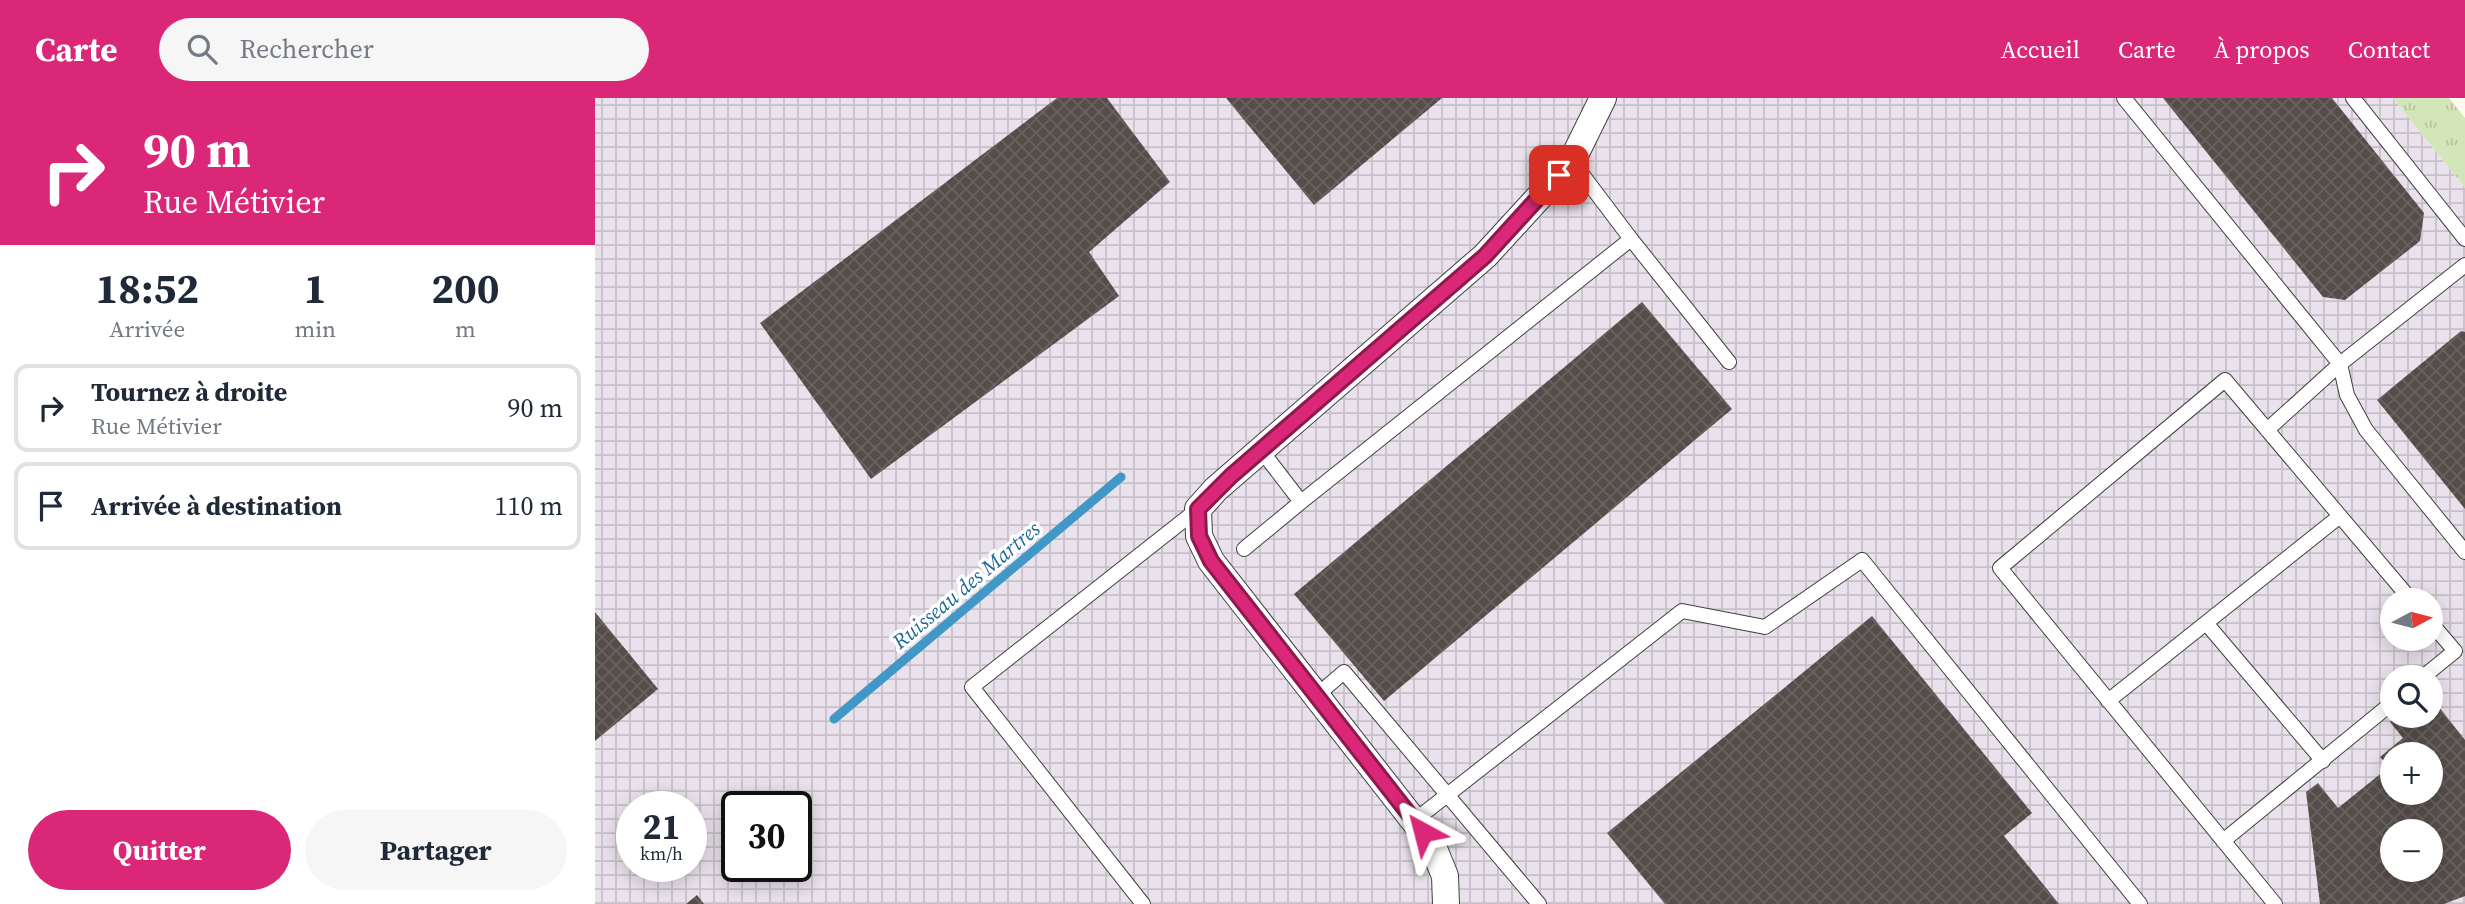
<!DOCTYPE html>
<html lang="fr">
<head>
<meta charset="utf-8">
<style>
  :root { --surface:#fff; --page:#f6f6f7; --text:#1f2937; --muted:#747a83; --line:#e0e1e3; --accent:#db2777 }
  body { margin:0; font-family:"Source Serif 4",serif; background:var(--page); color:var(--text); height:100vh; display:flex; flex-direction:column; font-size:26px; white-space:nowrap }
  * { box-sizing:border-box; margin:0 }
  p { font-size:23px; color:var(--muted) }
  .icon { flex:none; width:38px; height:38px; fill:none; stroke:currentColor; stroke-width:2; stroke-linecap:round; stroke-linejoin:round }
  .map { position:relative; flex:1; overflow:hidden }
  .details { display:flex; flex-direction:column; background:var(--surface); width:595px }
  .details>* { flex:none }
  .guide { background:#db2777; color:#fff; overflow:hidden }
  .needle { width:46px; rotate:83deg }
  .buttons { position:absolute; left:1785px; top:490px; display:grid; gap:14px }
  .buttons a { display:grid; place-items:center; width:63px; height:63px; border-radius:50%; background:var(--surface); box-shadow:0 4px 18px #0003; font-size:35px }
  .speed { position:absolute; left:21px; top:693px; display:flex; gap:14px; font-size:35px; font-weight:700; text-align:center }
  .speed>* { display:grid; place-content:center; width:91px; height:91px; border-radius:50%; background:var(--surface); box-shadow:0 4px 18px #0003; line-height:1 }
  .speed small { font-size:18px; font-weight:400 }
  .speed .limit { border:4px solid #111; border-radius:10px; background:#fff; color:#111 }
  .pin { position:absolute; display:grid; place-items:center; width:60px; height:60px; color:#fff; margin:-30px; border-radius:14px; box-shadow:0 4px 10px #0006 }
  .me { position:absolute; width:77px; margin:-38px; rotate:322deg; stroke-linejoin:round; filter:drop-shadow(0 0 5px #0008) }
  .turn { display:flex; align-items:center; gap:24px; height:147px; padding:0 28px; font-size:32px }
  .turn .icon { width:91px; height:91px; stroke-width:2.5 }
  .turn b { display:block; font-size:49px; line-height:60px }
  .eta { display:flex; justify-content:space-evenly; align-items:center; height:119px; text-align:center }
  .eta b { font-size:42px; font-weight:700; line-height:49px }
  .button { display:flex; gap:14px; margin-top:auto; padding:14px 28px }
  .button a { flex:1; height:80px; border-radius:42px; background:var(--accent); color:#fff; font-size:28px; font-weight:700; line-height:80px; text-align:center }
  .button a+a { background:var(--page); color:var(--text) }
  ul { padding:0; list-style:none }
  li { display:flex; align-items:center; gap:21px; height:88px; margin:0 14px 10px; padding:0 14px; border:4px solid var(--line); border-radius:14px }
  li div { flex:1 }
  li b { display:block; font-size:26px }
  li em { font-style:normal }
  header { display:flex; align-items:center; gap:42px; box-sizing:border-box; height:98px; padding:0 35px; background:var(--accent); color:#fff }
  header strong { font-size:33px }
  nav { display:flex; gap:38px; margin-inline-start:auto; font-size:24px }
  .search { width:490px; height:63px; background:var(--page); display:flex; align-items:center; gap:18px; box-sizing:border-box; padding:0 24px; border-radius:38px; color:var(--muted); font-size:26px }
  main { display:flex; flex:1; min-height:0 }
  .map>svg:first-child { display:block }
  .industrial { fill:url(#industrial-grid); fill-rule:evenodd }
  .grass { fill:url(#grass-tufts) }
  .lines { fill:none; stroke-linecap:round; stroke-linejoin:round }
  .stream { stroke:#4197c5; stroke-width:9 }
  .building { fill:url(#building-cross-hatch); fill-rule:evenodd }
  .service-casing { stroke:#404040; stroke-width:16 }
  .minor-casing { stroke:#404040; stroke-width:28 }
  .service { stroke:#fff; stroke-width:14 }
  .minor { stroke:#fff; stroke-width:26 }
  .route-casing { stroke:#8e194d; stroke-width:18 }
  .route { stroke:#db2777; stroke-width:12 }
  .labels { text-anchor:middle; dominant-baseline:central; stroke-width:7; stroke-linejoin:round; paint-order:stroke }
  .water-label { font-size:21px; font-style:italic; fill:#1e6897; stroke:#fff }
</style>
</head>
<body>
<header>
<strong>Carte</strong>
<div class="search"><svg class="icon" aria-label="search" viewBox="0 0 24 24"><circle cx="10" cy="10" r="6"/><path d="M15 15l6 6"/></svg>Rechercher</div>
<nav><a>Accueil</a><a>Carte</a><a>À propos</a><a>Contact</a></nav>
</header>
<main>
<section class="details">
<div class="guide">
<div class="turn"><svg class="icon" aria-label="right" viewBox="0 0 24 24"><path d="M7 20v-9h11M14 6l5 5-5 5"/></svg><div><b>90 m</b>Rue Métivier</div></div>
</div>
<div class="eta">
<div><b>18:52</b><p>Arrivée</p></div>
<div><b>1</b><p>min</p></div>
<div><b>200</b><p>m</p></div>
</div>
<ul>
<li><svg class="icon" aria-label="right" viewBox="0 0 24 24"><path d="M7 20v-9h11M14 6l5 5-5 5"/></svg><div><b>Tournez à droite</b><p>Rue Métivier</p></div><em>90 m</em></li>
<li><svg class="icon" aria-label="arrive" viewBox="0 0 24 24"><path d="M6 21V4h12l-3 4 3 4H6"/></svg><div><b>Arrivée à destination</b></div><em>110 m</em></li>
</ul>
<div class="button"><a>Quitter</a><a>Partager</a></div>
</section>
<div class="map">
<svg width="1870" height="806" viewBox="0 0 1870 806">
  <defs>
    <pattern id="industrial-grid" width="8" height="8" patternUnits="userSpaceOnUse" patternTransform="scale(1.75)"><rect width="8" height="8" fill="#e9e1eb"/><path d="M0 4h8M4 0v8" fill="none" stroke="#c7c0c8"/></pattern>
    <pattern id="grass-tufts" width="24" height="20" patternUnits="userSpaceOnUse" patternTransform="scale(1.75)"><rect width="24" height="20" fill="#d3e6b9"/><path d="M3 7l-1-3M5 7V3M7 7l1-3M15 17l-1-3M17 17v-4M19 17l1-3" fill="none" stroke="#b4c49e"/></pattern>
    <pattern id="building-cross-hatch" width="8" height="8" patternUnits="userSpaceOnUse" patternTransform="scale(1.75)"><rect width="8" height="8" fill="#554d4a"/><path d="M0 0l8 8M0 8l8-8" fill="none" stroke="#686260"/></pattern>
  </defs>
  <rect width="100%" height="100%" fill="#fefaee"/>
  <!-- industrial -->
  <path class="industrial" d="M 0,0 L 1798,0 L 1870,90 L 1870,806 L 0,806 ZM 1797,502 L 1836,502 L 1836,541 L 1797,541 ZM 1797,579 L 1836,579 L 1836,618 L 1797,618 ZM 1797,656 L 1836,656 L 1836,695 L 1797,695 ZM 37,709 L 96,709 L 96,768 L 37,768 ZM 142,709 L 201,709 L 201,768 L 142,768 ZM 1797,733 L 1836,733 L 1836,772 L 1797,772 Z"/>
  <!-- grass -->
  <path class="grass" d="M 1798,0 L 1854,0 L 1870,20 L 1870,90 Z"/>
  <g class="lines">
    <!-- stream -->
    <path class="stream" d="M 239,621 L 526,379"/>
  </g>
  <!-- building -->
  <path class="building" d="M 462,0 L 512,0 L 575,84 L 494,154 L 524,198 L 276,381 L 165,225 Z
    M 631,0 L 847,0 L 719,107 Z
    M 1568,0 L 1737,0 L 1829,115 L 1825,143 L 1750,202 L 1728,199 Z
    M 1047,204 L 1137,311 L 789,603 L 699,496 Z
    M 1866,233 L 1870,234 L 1870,411 L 1782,302 Z
    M 0,514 L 63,591 L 0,643 Z
    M 1277,518 L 1437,715 L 1409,738 L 1464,806 L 1070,806 L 1012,735 Z
    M 1836,599 L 1870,642 L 1870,798 L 1849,806 L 1725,806 L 1711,694 L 1723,685 L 1743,710 L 1794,669 L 1785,659 L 1808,640 L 1795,624 L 1803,618 L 1836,618 ZM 1797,656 L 1836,656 L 1836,695 L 1797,695 ZM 1797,733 L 1836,733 L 1836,772 L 1797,772 Z
    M 102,797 L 109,806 L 91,806 Z"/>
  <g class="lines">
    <!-- service casing -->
    <g class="service-casing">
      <path id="service" d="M 1529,0 L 1745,266 L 1870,167
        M 1758,0 L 1870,141
        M 1036,141 L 1134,264
        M 1672,332 L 1745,266 L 1752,297 L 1771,332 L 1870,454
        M 706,404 L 1036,141 L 977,63
        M 649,451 L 706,404 L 666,352
        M 1611,525 L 1728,663
        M 1828,579 L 1860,553 L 1836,525
        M 721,598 L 749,574 L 944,806
        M 1513,603 L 1745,418
        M 819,723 L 1087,513 L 1170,529 L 1267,462 L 1545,806
        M 1628,743 L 1797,605
        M 548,806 L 377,589 L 603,411
        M 1680,806 L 1405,470 L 1630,282 L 1816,502"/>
    </g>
    <!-- minor casing -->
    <g class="minor-casing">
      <path id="minor" d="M 851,806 L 850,778 L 837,746 L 616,463 L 604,438 L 603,411 L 621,391 L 890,158 L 977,63 L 1008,0"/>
    </g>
    <!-- service -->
    <use href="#service" class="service"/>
    <!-- minor -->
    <use href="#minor" class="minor"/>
  </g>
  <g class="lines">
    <!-- route casing -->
    <g class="route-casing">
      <path id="route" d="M 828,734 L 616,463 L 604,438 L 603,411 L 636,378 L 890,158 L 964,77"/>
    </g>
    <!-- route -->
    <use href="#route" class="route"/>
  </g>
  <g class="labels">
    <!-- water labels -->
    <g class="water-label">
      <text transform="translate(371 487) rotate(-40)">Ruisseau des Martres</text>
    </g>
  </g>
</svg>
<div class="buttons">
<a><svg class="needle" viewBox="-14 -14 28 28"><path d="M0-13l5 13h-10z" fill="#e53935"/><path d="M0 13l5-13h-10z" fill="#747a83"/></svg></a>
<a><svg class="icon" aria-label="search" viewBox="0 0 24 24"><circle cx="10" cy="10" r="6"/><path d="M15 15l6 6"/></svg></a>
<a>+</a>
<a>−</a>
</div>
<div class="speed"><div>21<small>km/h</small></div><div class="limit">30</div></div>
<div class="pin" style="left:964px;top:77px;background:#d93025"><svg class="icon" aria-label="arrive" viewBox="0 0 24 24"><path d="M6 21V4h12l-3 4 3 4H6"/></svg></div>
<svg class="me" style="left:828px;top:734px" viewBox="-20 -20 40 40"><path d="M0-17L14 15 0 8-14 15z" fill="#db2777" stroke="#fff" stroke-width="4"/></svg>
</div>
</main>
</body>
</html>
